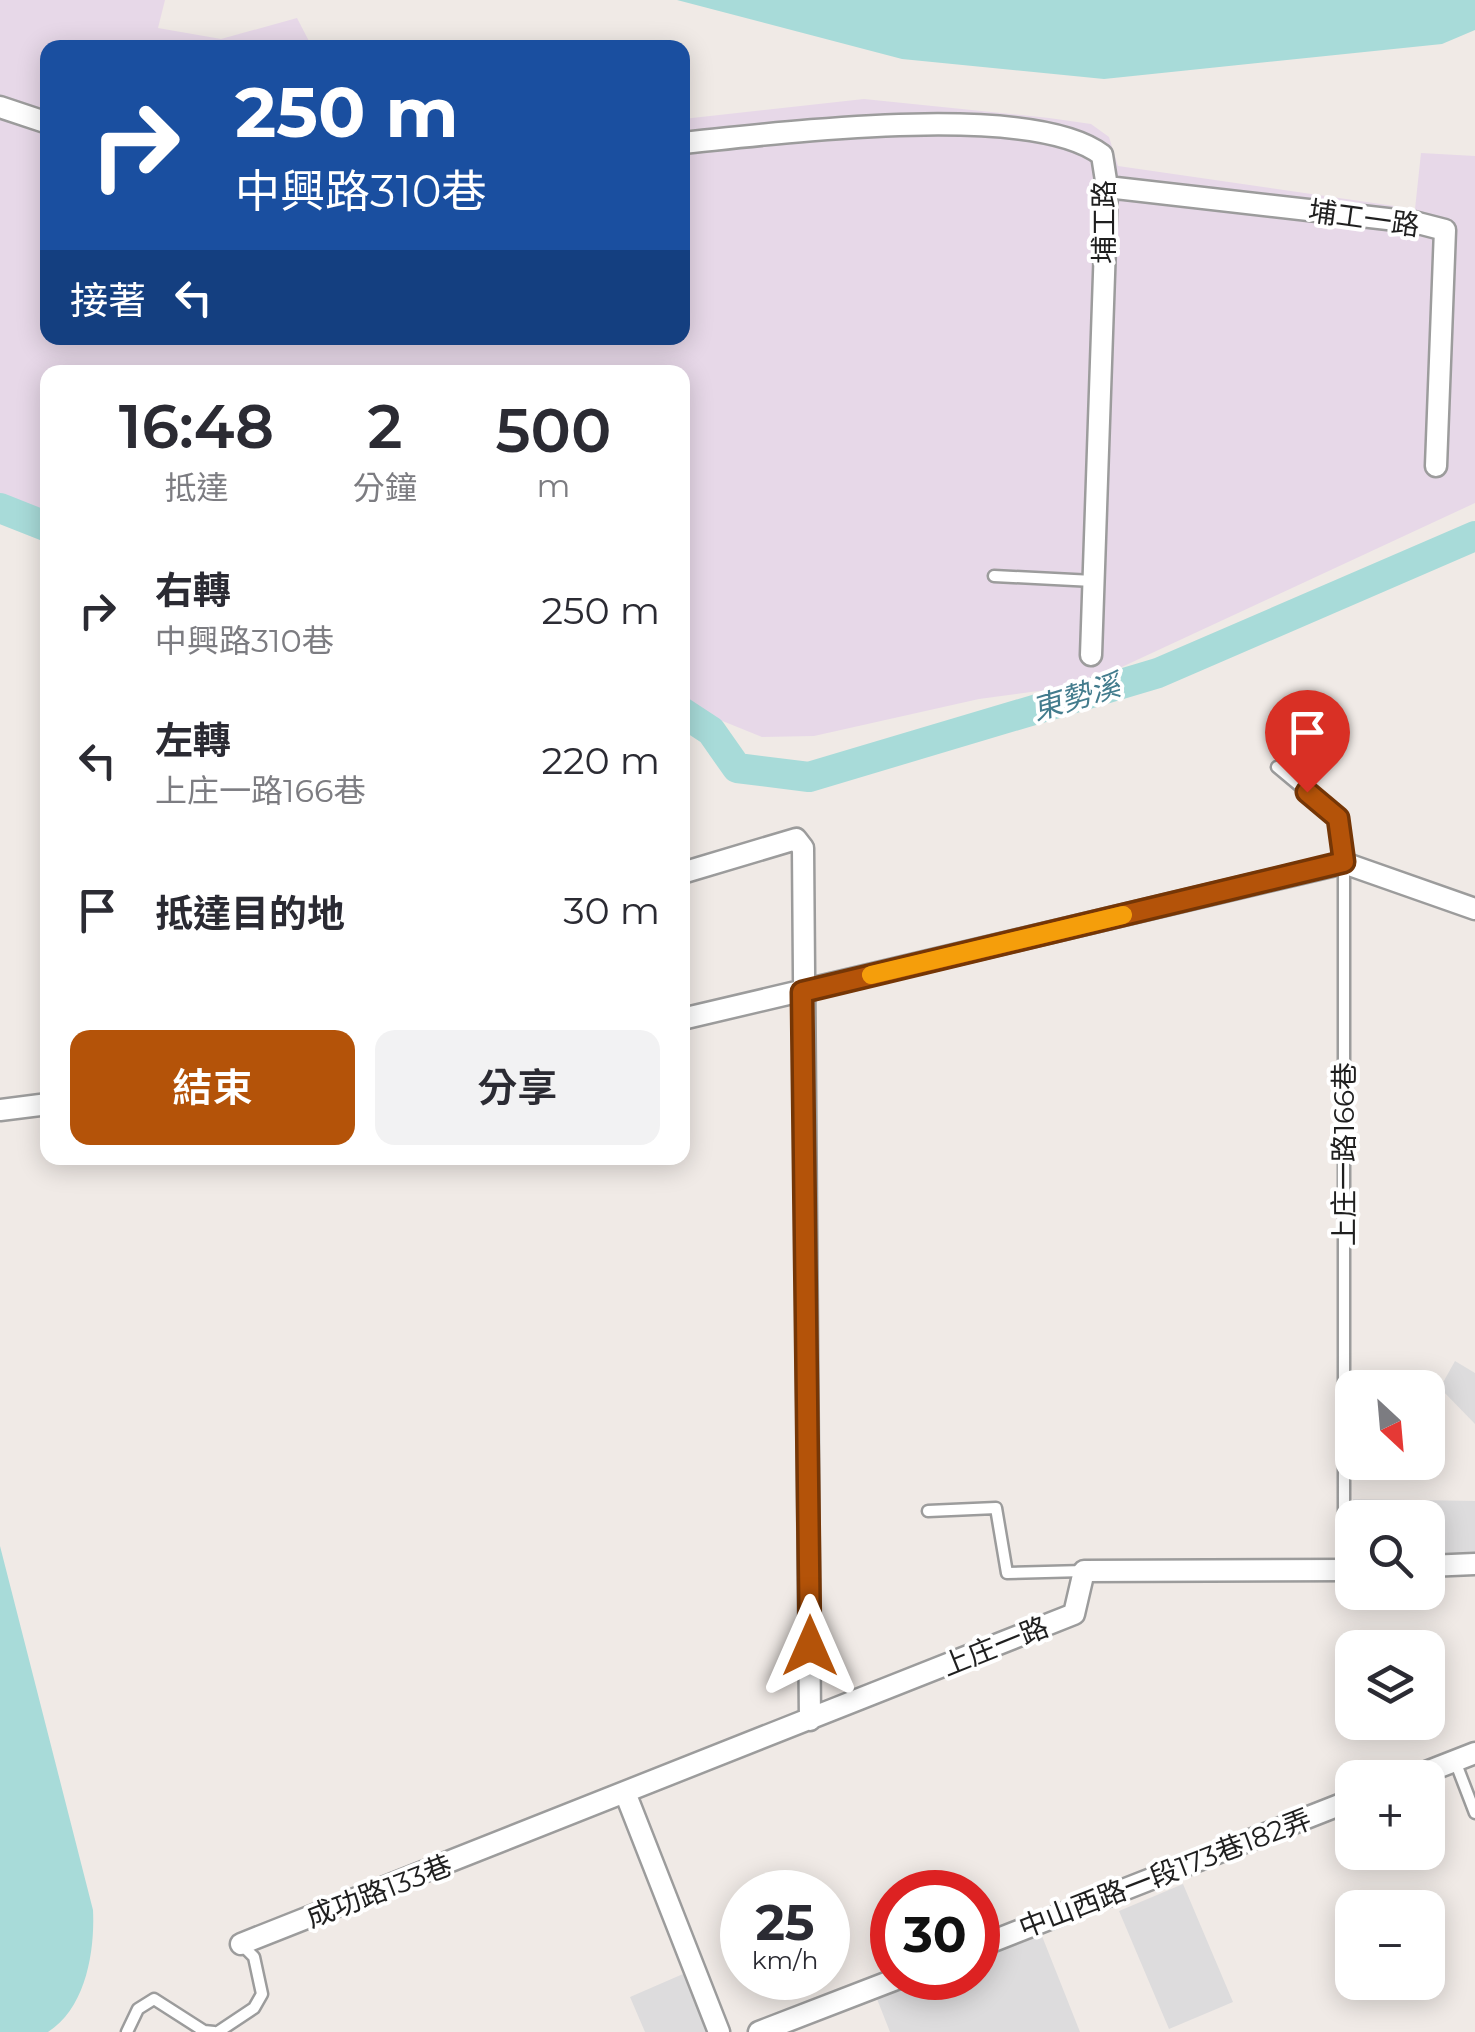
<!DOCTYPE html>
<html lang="zh-TW">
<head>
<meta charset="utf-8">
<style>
  :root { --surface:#fff; --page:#f2f2f3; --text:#2b2b33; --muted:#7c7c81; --accent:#b45309 }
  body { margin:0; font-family:Montserrat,"Noto Sans TC",sans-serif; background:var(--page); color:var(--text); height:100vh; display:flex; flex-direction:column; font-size:38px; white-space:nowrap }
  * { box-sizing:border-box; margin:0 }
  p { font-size:32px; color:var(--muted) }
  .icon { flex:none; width:55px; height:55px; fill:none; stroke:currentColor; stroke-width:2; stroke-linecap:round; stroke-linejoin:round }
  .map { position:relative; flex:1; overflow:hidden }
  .drawer { position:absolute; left:40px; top:365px; width:650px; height:800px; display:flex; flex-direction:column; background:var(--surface); border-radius:20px; box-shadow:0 5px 25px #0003 }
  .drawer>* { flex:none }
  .guide { position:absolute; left:40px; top:40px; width:650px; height:305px; border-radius:20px; box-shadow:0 5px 25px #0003; background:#1a4fa0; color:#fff; overflow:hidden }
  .needle { width:65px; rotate:154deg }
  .buttons { position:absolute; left:1335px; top:1370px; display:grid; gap:20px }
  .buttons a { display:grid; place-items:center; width:110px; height:110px; border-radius:20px; background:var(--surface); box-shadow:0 5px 25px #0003; font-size:50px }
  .speed { position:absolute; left:720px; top:1870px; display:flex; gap:20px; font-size:50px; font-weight:700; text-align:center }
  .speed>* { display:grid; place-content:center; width:130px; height:130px; border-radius:50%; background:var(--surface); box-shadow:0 5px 25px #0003; line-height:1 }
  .speed small { font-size:25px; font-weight:400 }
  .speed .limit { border:15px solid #d22; background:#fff; color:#111 }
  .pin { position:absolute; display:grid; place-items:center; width:85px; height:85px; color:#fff; margin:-102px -42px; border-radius:50% 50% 50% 0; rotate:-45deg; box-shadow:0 0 10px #0007 }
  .pin .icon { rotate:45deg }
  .me { position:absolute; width:110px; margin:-55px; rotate:0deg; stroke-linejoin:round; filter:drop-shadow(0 0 8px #0008) }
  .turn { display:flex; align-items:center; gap:35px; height:210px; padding:0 30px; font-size:45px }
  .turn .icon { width:130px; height:130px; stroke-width:2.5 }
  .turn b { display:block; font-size:70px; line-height:85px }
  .then { display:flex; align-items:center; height:95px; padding:0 30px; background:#0003; gap:20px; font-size:38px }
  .eta { display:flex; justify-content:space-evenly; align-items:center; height:170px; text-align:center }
  .eta b { font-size:60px; font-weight:600; line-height:70px }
  .action { display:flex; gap:20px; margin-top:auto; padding:20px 30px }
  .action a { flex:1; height:115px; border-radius:20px; background:var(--accent); color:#fff; font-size:40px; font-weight:600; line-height:115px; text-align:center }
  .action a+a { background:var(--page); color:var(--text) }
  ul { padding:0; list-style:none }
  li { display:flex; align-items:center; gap:30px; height:150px; padding:0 30px }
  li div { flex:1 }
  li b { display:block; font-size:38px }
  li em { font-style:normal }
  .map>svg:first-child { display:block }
  .residential { fill:#dddcdd }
  .industrial { fill:#e7d8e8 }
  .water { fill:#a8dbd9 }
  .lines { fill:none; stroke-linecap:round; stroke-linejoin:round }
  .river { stroke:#a8dbd9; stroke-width:30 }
  .service-casing { stroke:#9c9c9c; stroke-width:15 }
  .minor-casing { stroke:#9c9c9c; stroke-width:25 }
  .service { stroke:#fff; stroke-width:10 }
  .minor { stroke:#fff; stroke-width:20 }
  .route-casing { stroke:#753606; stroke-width:25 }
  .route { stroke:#b45309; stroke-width:18 }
  .slow { stroke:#f59e0b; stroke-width:18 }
  .labels { text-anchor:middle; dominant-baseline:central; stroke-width:8; stroke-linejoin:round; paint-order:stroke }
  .street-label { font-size:28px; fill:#1f1f1f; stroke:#fff }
  .water-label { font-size:30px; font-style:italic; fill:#437c8d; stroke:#fff }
</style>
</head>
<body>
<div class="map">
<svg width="1475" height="2032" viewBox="0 0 1475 2032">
  <rect width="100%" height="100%" fill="#f0eae6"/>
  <!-- residential -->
  <path class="residential" d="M 1455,1361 L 1475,1373 L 1475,1424 L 1440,1388 Z
    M 1353,1499 L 1475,1501 L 1475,1557 L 1428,1559 L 1428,1518 L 1354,1517 Z
    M 1183,1884 L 1233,2002 L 1169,2029 L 1119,1911 Z
    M 1040,1931 L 1080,2032 L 890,2032 L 877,1999 L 928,1978 L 978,1978 L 978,1957 Z
    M 683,1974 L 708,2032 L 645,2032 L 630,1997 Z"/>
  <!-- industrial -->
  <path class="industrial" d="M 0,0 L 165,0 L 158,28 L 221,39 L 297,18 L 312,47 L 48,48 L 48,338 L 682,338 L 683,119 L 864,99 L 1049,118 L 1091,124 L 1109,137 L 1118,166 L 1415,209 L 1421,153 L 1475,156 L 1475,503 L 1083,685 L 979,699 L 814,736 L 762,737 L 683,705 L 682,372 L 48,372 L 47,514 L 0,498 Z"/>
  <!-- water -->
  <path class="water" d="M 677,0 L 1475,0 L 1475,30 L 1442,44 L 1104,79 L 902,59 Z
    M 0,1546 L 93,1910 C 95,1951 86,2008 48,2032 L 0,2032 Z"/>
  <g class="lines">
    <!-- river -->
    <path class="river" d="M 0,508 L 48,527
      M 682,712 L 711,731 L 737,768 L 809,777 L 1158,673 L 1475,536"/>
    <!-- service casing -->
    <g class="service-casing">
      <path id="service" d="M 994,576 L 1093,581
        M 1277,767 L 1338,818 L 1344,863 L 1344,1570
        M 928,1511 L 996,1508 L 1007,1573 L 1084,1571
        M 1455,1761 L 1475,1813
        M 127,2032 L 138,2009 L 154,1999 L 204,2031 L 214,2032
        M 218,2032 L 254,2008 L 262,1994 L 254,1957 L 241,1944"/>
    </g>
    <!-- minor casing -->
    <g class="minor-casing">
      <path id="minor" d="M 0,107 L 48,123
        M 682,143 C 774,134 1031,100 1102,155 L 1107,187 L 1091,655
        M 1107,187 L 1414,222 L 1445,230 L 1436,466
        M 682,873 L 796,839 L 803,848 L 810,1720
        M 682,1019 L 1344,863 L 1475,909
        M 0,1110 L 48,1104
        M 1428,1566 L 1475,1564
        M 1411,1778 L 1475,1753
        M 626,1795 L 719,2032
        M 241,1944 L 1074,1614 L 1084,1571 L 1352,1570
        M 978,1947 L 1352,1800
        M 759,2032 L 899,1978"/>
    </g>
    <!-- service -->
    <use href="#service" class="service"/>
    <!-- minor -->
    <use href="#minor" class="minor"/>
  </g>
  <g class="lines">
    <!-- route casing -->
    <g class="route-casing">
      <path id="route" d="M 810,1646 L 802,992 L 1344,862 L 1338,818 L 1307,792"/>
    </g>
    <!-- route -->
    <use href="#route" class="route"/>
    <!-- slow -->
    <path class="slow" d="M 871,975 L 1123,915"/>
  </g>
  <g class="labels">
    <!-- street labels -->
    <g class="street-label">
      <text transform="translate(1364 218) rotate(8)">埔工一路</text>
      <text transform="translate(1104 222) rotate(-90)">埔工路</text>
      <text transform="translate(1344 1154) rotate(-90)">上庄一路166巷</text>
      <text transform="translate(995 1646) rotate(-22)">上庄一路</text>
      <text transform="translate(1165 1873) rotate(-21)">中山西路一段173巷182弄</text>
      <text transform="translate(379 1891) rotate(-21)">成功路133巷</text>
    </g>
    <!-- water labels -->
    <g class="water-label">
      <text transform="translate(1076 697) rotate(-17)">東勢溪</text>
    </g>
  </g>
</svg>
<div class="buttons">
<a><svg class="needle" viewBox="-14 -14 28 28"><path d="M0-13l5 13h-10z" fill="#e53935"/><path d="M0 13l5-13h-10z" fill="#7c7c81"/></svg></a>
<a><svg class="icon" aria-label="search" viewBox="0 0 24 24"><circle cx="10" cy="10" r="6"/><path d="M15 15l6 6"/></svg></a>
<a><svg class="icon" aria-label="layers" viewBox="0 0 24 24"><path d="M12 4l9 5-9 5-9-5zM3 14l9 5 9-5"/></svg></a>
<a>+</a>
<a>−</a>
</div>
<div class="speed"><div>25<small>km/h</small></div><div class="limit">30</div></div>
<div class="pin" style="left:1307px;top:792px;background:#d93025"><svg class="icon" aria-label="arrive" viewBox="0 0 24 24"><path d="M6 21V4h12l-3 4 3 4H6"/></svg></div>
<svg class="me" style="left:810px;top:1646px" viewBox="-20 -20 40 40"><path d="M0-17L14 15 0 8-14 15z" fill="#b45309" stroke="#fff" stroke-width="4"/></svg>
<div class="guide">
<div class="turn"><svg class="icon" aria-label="right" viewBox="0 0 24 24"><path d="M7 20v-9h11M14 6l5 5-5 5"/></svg><div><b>250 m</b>中興路310巷</div></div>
<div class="then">接著<svg class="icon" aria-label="left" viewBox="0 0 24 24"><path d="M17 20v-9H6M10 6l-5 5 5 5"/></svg></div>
</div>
<section class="drawer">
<div class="eta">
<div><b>16:48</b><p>抵達</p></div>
<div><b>2</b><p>分鐘</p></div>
<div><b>500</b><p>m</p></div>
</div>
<ul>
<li><svg class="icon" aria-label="right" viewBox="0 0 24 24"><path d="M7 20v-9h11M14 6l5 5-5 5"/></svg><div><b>右轉</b><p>中興路310巷</p></div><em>250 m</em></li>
<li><svg class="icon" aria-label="left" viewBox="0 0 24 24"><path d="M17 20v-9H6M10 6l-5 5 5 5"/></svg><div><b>左轉</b><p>上庄一路166巷</p></div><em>220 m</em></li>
<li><svg class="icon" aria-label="arrive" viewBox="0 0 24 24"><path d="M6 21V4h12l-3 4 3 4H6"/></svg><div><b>抵達目的地</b></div><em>30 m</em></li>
</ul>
<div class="action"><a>結束</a><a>分享</a></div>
</section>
</div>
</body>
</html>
